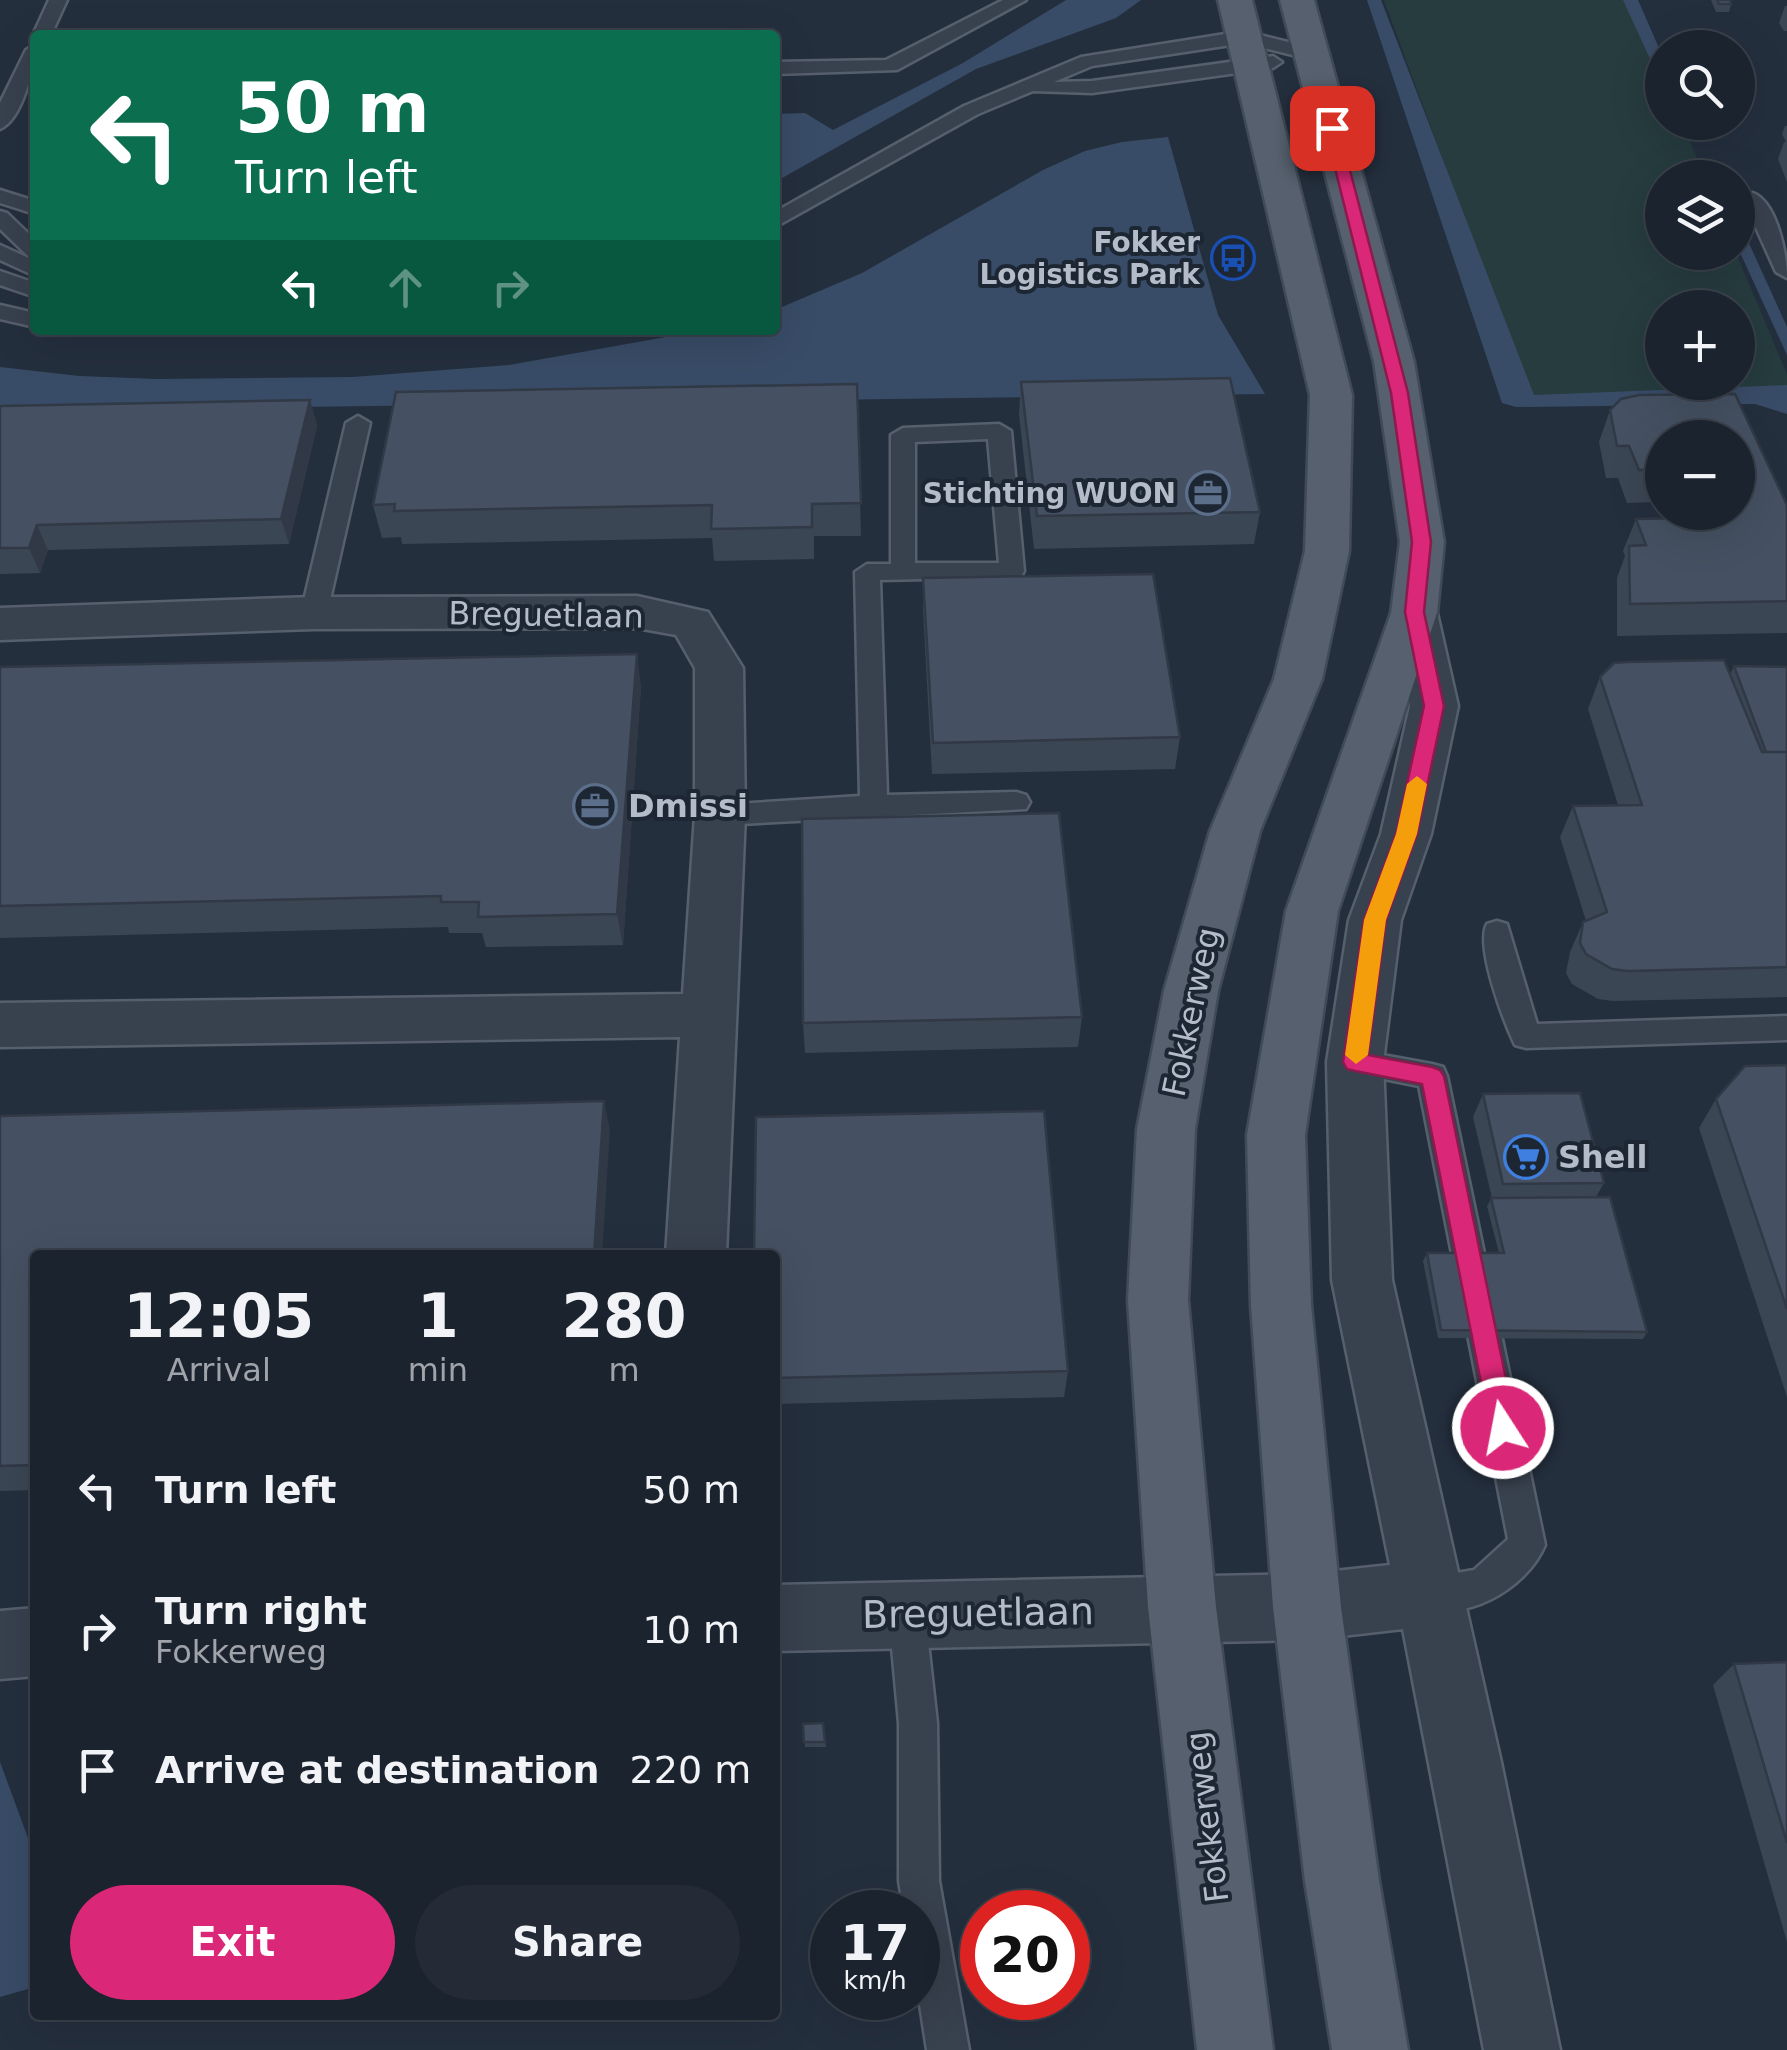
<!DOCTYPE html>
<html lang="en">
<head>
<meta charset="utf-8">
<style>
  :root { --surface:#1b232e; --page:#242b36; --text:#f1f3f6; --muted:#a0a4aa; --line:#39404a; --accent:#db2777 }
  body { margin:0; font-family:"DejaVu Sans",sans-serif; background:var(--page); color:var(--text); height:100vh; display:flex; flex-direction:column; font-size:38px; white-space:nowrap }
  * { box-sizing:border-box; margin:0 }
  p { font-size:32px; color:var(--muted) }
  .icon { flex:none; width:55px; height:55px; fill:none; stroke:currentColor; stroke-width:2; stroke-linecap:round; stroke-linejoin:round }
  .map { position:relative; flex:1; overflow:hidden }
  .side { position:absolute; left:30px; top:1250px; width:750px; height:770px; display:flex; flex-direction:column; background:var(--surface); border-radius:10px; box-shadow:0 10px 40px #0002,0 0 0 2px var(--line) }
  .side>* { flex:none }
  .hud { position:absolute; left:30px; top:30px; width:750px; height:305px; border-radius:10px; box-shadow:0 10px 40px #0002,0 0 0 2px var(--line); background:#0b6e4f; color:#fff; overflow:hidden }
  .controls { position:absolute; left:1645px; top:30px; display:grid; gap:20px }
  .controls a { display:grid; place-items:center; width:110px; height:110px; border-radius:50%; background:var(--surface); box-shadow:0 10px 40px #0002,0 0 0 2px var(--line); font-size:50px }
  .speed { position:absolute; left:810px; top:1890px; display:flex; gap:20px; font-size:50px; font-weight:700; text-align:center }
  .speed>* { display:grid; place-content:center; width:130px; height:130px; border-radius:50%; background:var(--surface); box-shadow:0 10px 40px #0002,0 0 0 2px var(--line); line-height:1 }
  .speed small { font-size:25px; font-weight:400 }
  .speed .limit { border:15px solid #d22; background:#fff; color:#111 }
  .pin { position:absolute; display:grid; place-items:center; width:85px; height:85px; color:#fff; margin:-42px; border-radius:20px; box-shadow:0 5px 15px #0006 }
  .me { position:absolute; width:110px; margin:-55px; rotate:349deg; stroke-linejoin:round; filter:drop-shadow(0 0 8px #0008) }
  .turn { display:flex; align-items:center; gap:35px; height:210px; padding:0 40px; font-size:45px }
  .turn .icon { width:130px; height:130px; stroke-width:2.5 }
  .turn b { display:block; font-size:70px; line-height:85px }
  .lanes { display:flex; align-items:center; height:95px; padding:0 40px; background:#0003; justify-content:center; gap:50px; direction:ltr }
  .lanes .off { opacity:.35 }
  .eta { display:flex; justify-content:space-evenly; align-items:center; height:170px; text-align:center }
  .eta b { font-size:60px; font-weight:800; line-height:70px }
  .primary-button { display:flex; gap:20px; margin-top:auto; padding:20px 40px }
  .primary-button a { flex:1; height:115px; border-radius:60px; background:var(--accent); color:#fff; font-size:40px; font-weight:800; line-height:115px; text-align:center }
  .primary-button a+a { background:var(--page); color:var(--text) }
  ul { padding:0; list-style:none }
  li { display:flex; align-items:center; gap:30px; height:140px; padding:0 40px }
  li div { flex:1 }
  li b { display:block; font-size:38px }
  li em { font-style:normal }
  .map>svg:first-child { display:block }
  .green { fill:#263c3f; fill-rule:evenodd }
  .water { fill:#394c67 }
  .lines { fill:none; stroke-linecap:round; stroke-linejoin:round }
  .service-casing { stroke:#565f6c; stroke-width:5 }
  .minor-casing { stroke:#565f6c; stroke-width:5 }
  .primary-casing { stroke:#414a57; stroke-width:5 }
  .service { fill:#38414e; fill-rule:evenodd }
  .minor { fill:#38414e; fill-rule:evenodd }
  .primary { fill:#56606e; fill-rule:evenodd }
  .wall { fill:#3b4654; fill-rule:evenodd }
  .shaded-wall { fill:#303945 }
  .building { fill:#455162; stroke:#303945; stroke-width:2.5 }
  .route { fill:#db2777; stroke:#8e194d; stroke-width:2.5 }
  .slow { fill:#f59e0b }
  .labels { text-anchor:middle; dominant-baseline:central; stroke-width:8; stroke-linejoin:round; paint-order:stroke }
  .far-poi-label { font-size:28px; font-weight:bold; fill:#b4bcc9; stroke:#1d2633; text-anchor:end }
  .street-label { font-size:32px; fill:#b4bcc9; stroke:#1d2633 }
  .poi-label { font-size:32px; font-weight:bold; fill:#b4bcc9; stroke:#1d2633; text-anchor:start }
  .near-street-label { font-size:38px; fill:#b4bcc9; stroke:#1d2633 }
</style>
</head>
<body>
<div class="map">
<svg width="1787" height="2050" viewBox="0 0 1787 2050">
  <rect width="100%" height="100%" fill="#242f3e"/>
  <!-- green -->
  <path class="green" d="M 1384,0 L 1631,0 L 1662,76 L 1662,122 L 1682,123 L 1705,177 L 1662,178 L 1662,252 L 1736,253 L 1787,374 L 1787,392 L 1507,399 L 1451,182 ZM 1662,308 L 1738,308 L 1738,382 L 1662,382 Z"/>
  <!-- water -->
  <path class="water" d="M 1066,0 L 1141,0 L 1116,18 L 976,69 L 775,182 L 775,114 L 805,113 L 833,130 L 963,63 Z
    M 1367,0 L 1381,0 L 1534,395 L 1787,385 L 1787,414 L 1755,404 L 1516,407 L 1502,403 Z
    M 1623,0 L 1638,0 L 1662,55 L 1662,85 Z
    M 1168,137 L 1218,315 L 1265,394 L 0,411 L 0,367 L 79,376 L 158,379 L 353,377 L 509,365 L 705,330 L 775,330 L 775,310 L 862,273 L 1043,170 L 1085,151 L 1122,142 Z
    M 1738,219 L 1787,327 L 1787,355 L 1738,248 Z
    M 0,1762 L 35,1857 L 35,1987 L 0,1997 Z"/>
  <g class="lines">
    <!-- service casing -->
    <g class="service-casing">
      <path id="service" d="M 49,0 L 67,0 L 51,35 L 35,35 L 35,38 L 33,35 Z
        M 1003,0 L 1026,0 L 897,70 L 775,74 L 775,62 L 886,60 Z
        M 1244,31 L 1320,50 L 1322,54 L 1313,60 L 1244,43 L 1092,66 L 1054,82 L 1092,81 L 1273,56 L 1282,62 L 1273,68 L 1092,93 L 1033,91 L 978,114 L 775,227 L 775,212 L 964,106 L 1081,57 Z
        M 35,44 C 35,67 22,120 0,129 L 0,103 L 26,50 Z
        M 0,190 L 35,201 L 35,214 L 0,203 Z
        M 1753,193 C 1777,202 1787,255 1787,278 L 1776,272 L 1743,199 Z
        M 0,211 L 7,213 L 35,240 L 35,258 L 28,256 L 0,229 Z
        M 0,245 L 35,261 L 35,276 L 0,260 Z
        M 0,271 L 35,283 L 35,297 L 0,285 Z
        M 0,305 L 35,313 L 35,327 L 0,319 Z
        M 358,416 L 370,423 L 327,613 L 314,621 L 301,613 L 346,423 Z
        M 999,424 L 1011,431 L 1024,571 L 1021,577 L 880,580 L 887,795 L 1016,792 L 1026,795 L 1030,802 L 1026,809 L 720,825 L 710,822 L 706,815 L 710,808 L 720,805 L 860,796 L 855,572 L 867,564 L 891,564 L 891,435 L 903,428 ZM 988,439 L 999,563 L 915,563 L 915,442 Z
        M 1497,921 L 1507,924 L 1537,1024 L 1787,1016 L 1787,1040 L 1526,1048 L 1515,1045 C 1504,1022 1475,946 1487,924 Z
        M 1355,1050 L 1432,1064 L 1443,1067 L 1447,1076 L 1545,1545 C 1526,1590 1462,1625 1415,1606 L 1410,1593 L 1415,1580 L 1474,1570 L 1508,1539 L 1419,1086 L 1344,1071 L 1340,1062 L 1344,1053 Z
        M 907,1597 L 920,1602 L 925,1615 L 937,1723 L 939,1881 L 969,2050 L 927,2050 L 918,1992 L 918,1912 L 904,1912 L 899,1881 L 899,1723 L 889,1615 L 894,1602 Z"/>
    </g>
    <!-- minor casing -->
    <g class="minor-casing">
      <path id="minor" d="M 637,596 L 708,612 L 743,668 L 745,815 L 726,1255 L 666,1255 L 680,1037 L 0,1047 L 0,1003 L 683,994 L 695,815 L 695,668 L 676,635 L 637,628 L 314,629 L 0,640 L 0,608 L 314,597 Z
        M 1414,597 L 1430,602 L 1437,613 L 1458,706 L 1431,834 L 1401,920 L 1383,1062 L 1392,1280 L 1501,1762 L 1560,2050 L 1484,2050 L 1403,1629 L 1307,1640 L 775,1651 L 775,1585 L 1307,1574 L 1390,1565 L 1332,1280 L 1327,1062 L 1349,920 L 1381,834 L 1410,706 L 1391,613 L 1398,602 Z
        M 35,1608 L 35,1676 L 0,1679 L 0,1611 Z"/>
    </g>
    <!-- primary casing -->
    <g class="primary-casing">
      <path id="primary" d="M 1218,0 L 1252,0 L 1352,395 L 1349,551 L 1322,679 L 1260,831 L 1218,991 L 1195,1129 L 1188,1300 L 1216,1607 L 1273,2050 L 1197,2050 L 1148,1607 L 1128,1300 L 1137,1129 L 1164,991 L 1210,831 L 1274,679 L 1305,551 L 1310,395 Z
        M 1280,0 L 1314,0 L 1414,362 L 1444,542 L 1437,613 L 1338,911 L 1305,1135 L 1311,1305 L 1341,1607 L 1379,1881 L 1408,2050 L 1332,2050 L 1305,1881 L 1273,1607 L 1251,1305 L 1247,1135 L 1286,911 L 1391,613 L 1400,542 L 1374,362 Z"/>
    </g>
    <!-- service -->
    <use href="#service" class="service"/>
    <!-- minor -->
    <use href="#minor" class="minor"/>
    <!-- primary -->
    <use href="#primary" class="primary"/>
  </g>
  <!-- wall -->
  <path class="wall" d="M 1711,0 L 1730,0 L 1731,4 L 1729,12 L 1716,12 Z
    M 1785,6 L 1787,6 L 1787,31 L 1784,31 L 1779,23 Z
    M 1785,126 L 1787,126 L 1787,182 L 1778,159 L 1784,142 L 1786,142 L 1782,134 Z
    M 1021,382 L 1260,512 L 1254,544 L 1034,549 L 1019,414 Z
    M 857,384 L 861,536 L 814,536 L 814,559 L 714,561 L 712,538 L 402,544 L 401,537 L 382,538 L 373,505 Z
    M 1735,394 L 1787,505 L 1787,633 L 1617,636 L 1617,578 L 1625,556 L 1623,551 L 1636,519 L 1663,518 L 1657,502 L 1627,503 L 1618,478 L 1606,478 L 1599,442 L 1610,410 L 1621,399 L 1639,395 ZM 1662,438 L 1738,438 L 1738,512 L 1662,512 Z
    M 310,400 L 317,426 L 289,544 L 48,550 L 40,573 L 0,574 L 0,406 Z
    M 923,578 L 1180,737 L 1175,769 L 932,774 L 923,611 Z
    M 1734,666 L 1787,667 L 1787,997 L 1613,1001 L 1598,999 L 1572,984 L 1566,973 L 1570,952 L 1583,922 L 1586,921 L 1560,837 L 1573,806 L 1618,805 L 1588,709 L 1600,677 L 1730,675 Z
    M 0,667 L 641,686 L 623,945 L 486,947 L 482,933 L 449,933 L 448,927 L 0,938 Z
    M 1082,1017 L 1078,1047 L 805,1053 L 803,1023 Z
    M 1787,1065 L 1787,1397 L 1699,1128 L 1716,1099 Z
    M 1483,1094 L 1604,1183 L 1596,1197 L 1647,1332 L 1643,1339 L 1438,1338 L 1423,1261 L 1427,1253 L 1499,1253 L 1487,1206 L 1492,1198 L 1473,1117 Z
    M 0,1116 L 610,1130 L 35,1255 L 35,1490 L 0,1491 Z
    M 775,1255 L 1068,1371 L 1064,1397 L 775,1404 Z
    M 1787,1662 L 1787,1942 L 1713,1685 L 1734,1664 Z
    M 823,1723 L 826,1747 L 805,1747 L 803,1724 Z"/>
  <!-- shaded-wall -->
  <path class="shaded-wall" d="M 310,400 L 317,426 L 289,544 L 281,519 Z
    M 37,525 L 48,550 L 40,573 L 29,548 Z
    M 637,654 L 641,686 L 623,945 L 617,914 Z
    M 604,1101 L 610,1130 L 602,1255 L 594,1255 Z"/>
  <!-- building -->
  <path class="building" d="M 1717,0 L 1730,0 L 1731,4 L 1719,4 Z
    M 1230,378 L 1260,512 L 1037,516 L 1021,382 Z
    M 857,384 L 861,503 L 812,504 L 812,527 L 711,529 L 712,505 L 394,511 L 395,504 L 373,505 L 396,392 Z
    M 1735,394 L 1787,505 L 1787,601 L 1630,604 L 1629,546 L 1646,545 L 1636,519 L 1690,518 L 1687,512 L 1738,512 L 1738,438 L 1662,438 L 1662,470 L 1639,470 L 1629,446 L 1617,446 L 1610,410 L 1621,399 L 1639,395 Z
    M 310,400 L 281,519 L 37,525 L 29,548 L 0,548 L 0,406 Z
    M 1153,574 L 1180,737 L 933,743 L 923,578 Z
    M 637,654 L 617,914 L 478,917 L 479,902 L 441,902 L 441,896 L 0,906 L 0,667 Z
    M 1724,660 L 1762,752 L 1787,752 L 1787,967 L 1628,971 L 1612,969 L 1586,954 L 1580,943 L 1583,922 L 1607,912 L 1573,806 L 1642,805 L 1600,677 L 1614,663 L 1627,662 Z
    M 1734,666 L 1787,667 L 1787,752 L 1766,752 Z
    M 1059,813 L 1082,1017 L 803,1023 L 802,819 Z
    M 1787,1065 L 1787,1309 L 1716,1099 L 1745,1066 Z
    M 1580,1093 L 1604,1183 L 1503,1184 L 1483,1094 Z
    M 604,1101 L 594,1255 L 35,1255 L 35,1465 L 0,1466 L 0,1116 Z
    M 1044,1111 L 1068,1371 L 775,1378 L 775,1255 L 754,1255 L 756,1117 Z
    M 1610,1197 L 1647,1332 L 1441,1330 L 1427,1253 L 1504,1253 L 1491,1198 Z
    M 1787,1662 L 1787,1843 L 1734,1664 Z
    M 823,1723 L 825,1742 L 804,1742 L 803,1724 Z"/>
  <!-- route -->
  <path class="route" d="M 1332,124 L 1339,128 L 1408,393 L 1431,542 L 1424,612 L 1444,706 L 1417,834 L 1386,920 L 1368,1055 L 1432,1067 L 1440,1070 L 1444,1076 L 1516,1428 L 1512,1437 L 1503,1440 L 1494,1437 L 1490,1428 L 1422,1084 L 1355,1071 L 1347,1069 L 1343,1062 L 1364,920 L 1396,834 L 1424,706 L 1405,612 L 1412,542 L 1391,393 L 1325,128 Z"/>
  <!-- slow -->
  <path class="slow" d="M 1417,776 L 1427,784 L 1417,834 L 1386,920 L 1368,1055 L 1356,1064 L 1345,1055 L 1364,920 L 1396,834 L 1407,784 Z"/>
  <!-- icons -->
  <defs>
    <g id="bus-ring" transform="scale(2.25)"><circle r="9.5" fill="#1d2633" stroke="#1a4fb4" stroke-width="1.5"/><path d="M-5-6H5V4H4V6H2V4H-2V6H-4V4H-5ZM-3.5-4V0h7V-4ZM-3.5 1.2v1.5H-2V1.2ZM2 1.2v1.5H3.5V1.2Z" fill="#1a4fb4"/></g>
    <g id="office-ring" transform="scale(2.25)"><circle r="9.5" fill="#1d2633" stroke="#5c6f8a" stroke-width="1.5"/><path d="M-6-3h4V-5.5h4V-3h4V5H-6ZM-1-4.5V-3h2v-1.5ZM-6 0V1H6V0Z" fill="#5c6f8a"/></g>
    <g id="supermarket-ring" transform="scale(2.25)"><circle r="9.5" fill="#1d2633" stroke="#3f7fe0" stroke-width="1.5"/><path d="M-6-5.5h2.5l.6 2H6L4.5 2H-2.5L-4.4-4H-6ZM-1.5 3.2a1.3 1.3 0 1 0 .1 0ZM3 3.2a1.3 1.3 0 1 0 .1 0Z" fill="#3f7fe0"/></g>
  </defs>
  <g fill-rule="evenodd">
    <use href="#bus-ring" x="1233" y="258"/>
    <use href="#office-ring" x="1208" y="493"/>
    <use href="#office-ring" x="595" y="806"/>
    <use href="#supermarket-ring" x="1526" y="1157"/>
  </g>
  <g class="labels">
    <!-- far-poi labels -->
    <g class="far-poi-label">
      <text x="1200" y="242">Fokker<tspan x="1200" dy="32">Logistics Park</tspan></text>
      <text x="1176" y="493">Stichting WUON</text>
    </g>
    <!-- street labels -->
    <g class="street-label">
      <text transform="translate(546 615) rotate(1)">Breguetlaan</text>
      <text transform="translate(1191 1012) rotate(-78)">Fokkerweg</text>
      <text transform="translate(1207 1817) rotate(-97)">Fokkerweg</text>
    </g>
    <!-- poi labels -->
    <g class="poi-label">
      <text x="628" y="806">Dmissi</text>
      <text x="1558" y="1157">Shell</text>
    </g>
    <!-- near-street labels -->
    <g class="near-street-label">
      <text transform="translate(978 1613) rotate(-1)">Breguetlaan</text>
    </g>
  </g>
</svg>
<div class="controls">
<a><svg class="icon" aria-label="search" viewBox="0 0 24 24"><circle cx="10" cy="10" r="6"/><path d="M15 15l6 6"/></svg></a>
<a><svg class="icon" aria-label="layers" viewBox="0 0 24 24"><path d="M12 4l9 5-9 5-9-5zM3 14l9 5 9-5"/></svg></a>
<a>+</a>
<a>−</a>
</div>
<div class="speed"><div>17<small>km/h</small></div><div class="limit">20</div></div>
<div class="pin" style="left:1332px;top:128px;background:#d93025"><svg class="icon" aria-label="arrive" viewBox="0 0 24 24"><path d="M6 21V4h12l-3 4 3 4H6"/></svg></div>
<svg class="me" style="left:1503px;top:1428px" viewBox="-20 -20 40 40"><circle r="17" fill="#db2777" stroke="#fff" stroke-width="3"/><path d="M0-11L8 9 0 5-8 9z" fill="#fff"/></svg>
<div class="hud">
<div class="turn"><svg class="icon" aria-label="left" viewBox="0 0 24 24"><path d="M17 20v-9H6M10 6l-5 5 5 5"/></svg><div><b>50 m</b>Turn left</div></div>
<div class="lanes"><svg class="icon" aria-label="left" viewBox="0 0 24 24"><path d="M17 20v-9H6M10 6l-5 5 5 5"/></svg><svg class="icon off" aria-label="ahead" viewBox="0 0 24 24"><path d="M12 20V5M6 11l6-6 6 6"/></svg><svg class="icon off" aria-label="right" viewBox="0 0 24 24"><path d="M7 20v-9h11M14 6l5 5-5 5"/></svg></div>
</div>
<section class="side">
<div class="eta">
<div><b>12:05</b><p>Arrival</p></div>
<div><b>1</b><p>min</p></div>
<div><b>280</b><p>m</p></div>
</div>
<ul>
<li><svg class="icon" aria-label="left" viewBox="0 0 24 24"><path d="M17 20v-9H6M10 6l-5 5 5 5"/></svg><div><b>Turn left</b></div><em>50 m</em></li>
<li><svg class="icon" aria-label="right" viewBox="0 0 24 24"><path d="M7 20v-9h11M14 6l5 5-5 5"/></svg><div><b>Turn right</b><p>Fokkerweg</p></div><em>10 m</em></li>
<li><svg class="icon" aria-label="arrive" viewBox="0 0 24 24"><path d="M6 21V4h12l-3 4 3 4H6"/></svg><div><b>Arrive at destination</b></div><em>220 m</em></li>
</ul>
<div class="primary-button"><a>Exit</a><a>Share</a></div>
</section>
</div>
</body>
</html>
